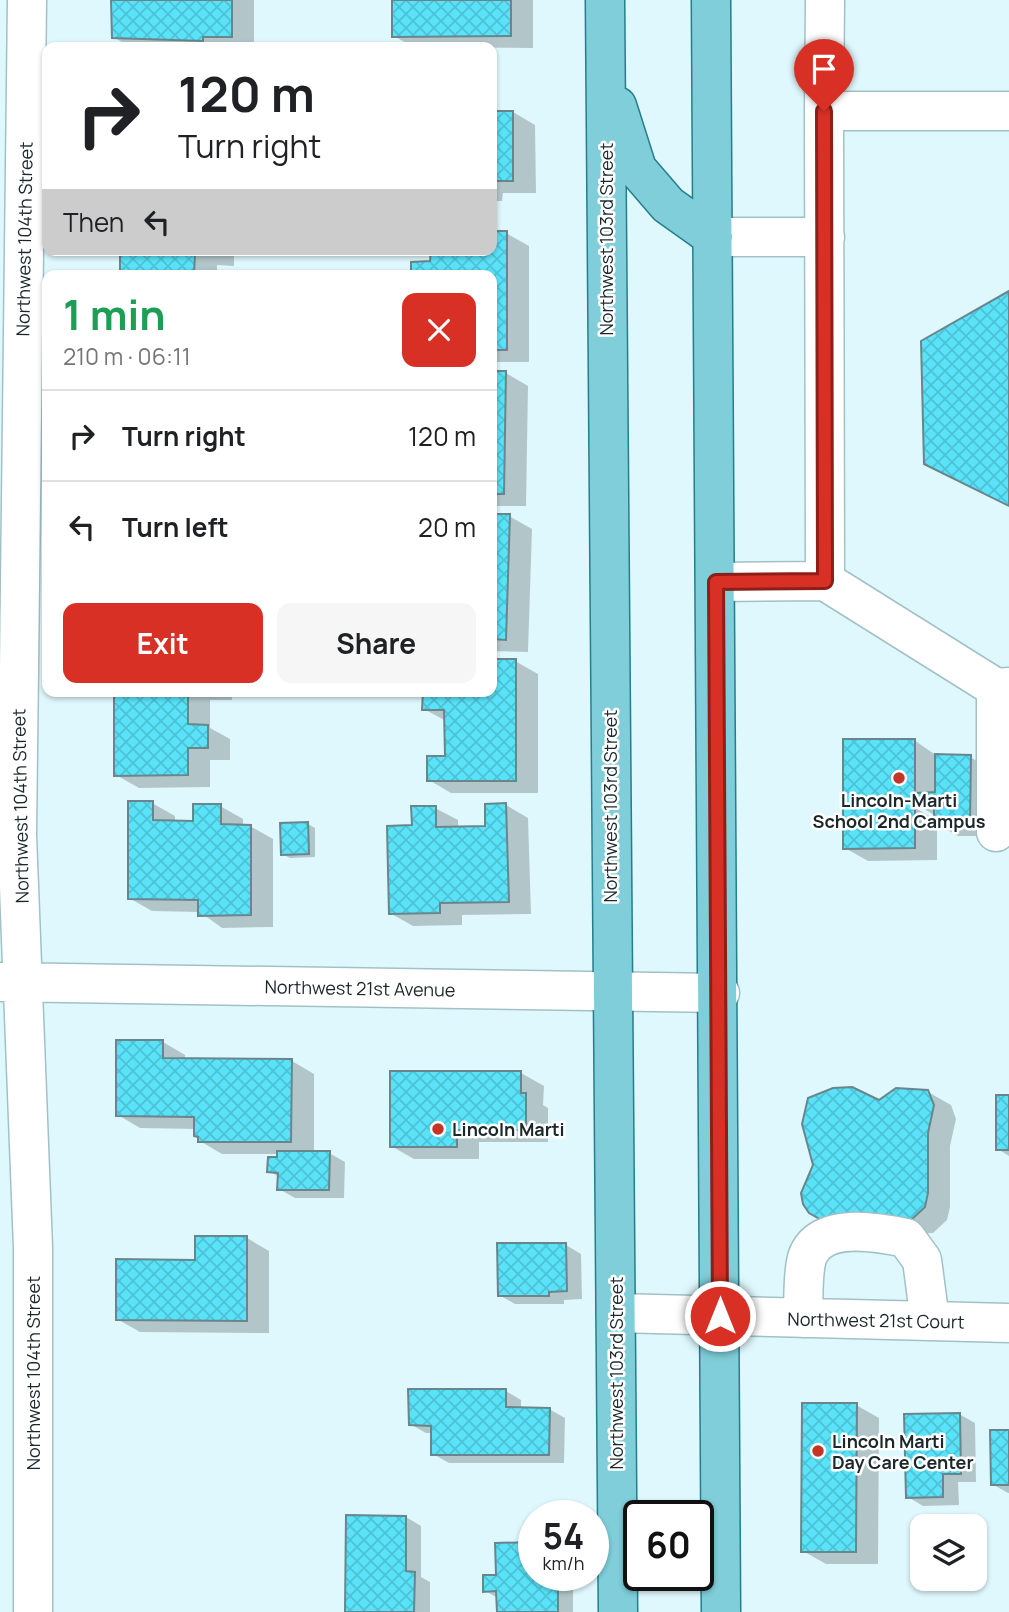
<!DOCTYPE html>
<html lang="en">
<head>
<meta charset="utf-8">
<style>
  :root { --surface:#fff; --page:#f6f6f6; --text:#202124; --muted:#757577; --line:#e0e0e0; --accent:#d93025 }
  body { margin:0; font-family:Manrope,sans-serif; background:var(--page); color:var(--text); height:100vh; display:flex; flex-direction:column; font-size:26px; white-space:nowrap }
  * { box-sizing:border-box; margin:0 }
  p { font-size:23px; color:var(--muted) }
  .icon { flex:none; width:38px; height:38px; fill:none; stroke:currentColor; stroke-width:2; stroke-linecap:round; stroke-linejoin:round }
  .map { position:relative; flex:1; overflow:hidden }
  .panel { position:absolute; left:42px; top:270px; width:455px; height:427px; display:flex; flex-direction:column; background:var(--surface); border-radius:14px; box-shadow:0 2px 5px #0004 }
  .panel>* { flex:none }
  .guide { position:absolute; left:42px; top:42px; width:455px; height:214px; border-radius:14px; box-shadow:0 2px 5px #0004; background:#fff; color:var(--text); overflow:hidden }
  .controls { position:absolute; left:910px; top:1514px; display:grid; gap:14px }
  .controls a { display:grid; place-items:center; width:77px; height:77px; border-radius:14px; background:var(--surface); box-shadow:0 2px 5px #0004; font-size:35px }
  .speed { position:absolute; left:518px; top:1500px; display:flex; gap:14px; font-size:35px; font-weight:700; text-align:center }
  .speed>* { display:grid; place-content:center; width:91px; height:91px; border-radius:50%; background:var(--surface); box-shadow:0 2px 5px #0004; line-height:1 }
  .speed small { font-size:18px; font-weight:400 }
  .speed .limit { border:4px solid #111; border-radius:10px; background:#fff; color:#111 }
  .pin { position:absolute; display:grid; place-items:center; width:60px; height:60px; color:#fff; margin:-72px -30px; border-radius:50% 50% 50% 0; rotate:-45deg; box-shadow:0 0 7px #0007 }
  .pin .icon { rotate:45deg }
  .me { position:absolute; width:77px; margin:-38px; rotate:0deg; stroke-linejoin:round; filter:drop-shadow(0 0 5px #0008) }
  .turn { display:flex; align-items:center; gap:24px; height:147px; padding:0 21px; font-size:32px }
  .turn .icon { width:91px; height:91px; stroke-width:2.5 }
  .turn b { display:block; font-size:49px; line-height:60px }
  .then { display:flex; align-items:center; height:66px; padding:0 21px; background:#0003; gap:14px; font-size:26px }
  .round { display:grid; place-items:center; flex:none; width:74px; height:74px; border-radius:14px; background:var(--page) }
  .headline { display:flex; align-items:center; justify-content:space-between; height:119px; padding:0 21px }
  h1 { font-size:42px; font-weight:700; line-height:52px; color:#1e9e55 }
  .button { display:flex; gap:14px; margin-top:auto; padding:14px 21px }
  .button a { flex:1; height:80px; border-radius:14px; background:var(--accent); color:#fff; font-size:28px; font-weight:700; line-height:80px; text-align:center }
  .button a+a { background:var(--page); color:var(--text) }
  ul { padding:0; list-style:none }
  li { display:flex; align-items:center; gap:21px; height:91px; padding:0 21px; border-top:2px solid var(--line) }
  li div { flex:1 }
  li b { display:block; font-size:26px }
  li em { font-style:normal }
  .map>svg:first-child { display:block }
  .shadow { fill:#0003; fill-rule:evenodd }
  .building { fill:url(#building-cross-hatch); stroke:#69868c; stroke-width:2 }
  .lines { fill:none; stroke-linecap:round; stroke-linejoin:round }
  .minor-casing { stroke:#a2c1c6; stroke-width:41 }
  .major-casing { stroke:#257e8c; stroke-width:41 }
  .minor { stroke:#fff; stroke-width:38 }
  .major { stroke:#7fceda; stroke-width:38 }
  .route-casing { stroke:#8d1f18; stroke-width:18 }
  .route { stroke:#d93025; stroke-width:12 }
  .poi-dot { fill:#c23527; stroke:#fff; stroke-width:2.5 }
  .labels { text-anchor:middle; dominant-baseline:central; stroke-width:5; stroke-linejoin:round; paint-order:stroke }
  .street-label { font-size:18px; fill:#1b2729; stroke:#fff }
  .poi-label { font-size:18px; font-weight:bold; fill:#1b2729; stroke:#fff; text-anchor:start }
</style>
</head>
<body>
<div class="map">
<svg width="1009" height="1612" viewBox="0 0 1009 1612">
  <defs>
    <pattern id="building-cross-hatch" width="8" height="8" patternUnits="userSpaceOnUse" patternTransform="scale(1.75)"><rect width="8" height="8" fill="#59e2f8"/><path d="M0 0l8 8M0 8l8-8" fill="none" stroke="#4dc2d5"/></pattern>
  </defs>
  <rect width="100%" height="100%" fill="#dff8fd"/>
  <!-- shadow -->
  <path class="shadow" d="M 113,0 L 254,0 L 254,47 L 131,47 L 113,37 Z
    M 394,0 L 533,0 L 533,48 L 413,47 L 394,36 Z
    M 513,112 L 535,125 L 536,193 L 503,193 L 502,201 L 492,201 L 492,113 Z
    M 492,233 L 506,233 L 529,246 L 529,362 L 492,362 L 492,275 L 432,263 L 492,250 Z
    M 122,250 L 234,250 L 234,266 L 217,265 L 217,275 L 121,275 Z
    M 492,373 L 506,373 L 528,386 L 526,506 L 492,506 Z
    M 492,515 L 509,516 L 532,529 L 528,652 L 492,651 Z
    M 492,661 L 515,661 L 538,674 L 538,793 L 451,793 L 429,780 L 446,758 L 446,721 L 424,709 L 492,691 Z
    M 116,691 L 232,691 L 232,700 L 210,700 L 210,728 L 230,739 L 230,760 L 210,760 L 210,787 L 139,788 L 116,775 Z
    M 914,740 L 937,756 L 970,757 L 993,770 L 992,836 L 958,836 L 937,824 L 937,860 L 868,861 L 845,848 ZM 909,800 L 936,816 L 936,820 L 907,803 Z
    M 152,803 L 175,816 L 175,822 L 195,822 L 220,806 L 243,819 L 243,826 L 250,826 L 273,839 L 273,927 L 222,928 L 200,912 L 152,911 L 129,898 Z
    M 506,805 L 528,818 L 531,914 L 462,915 L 462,925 L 413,926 L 390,913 L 414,827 L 435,808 L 458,820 L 458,829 L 487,828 Z
    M 308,824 L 315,828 L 315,857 L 290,858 L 282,854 Z
    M 163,1042 L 185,1055 L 185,1060 L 292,1061 L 314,1074 L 314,1153 L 329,1153 L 345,1162 L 344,1198 L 295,1198 L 279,1189 L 279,1177 L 269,1171 L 279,1154 L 222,1154 L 200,1141 L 196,1129 L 140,1128 L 118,1115 Z
    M 392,1072 L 521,1073 L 544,1086 L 543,1105 L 548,1108 L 548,1142 L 479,1142 L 479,1159 L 414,1159 L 391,1146 Z
    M 928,1092 L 951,1105 L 956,1119 L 950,1146 L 950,1207 L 947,1220 L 933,1233 L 850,1234 L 879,1102 Z
    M 1009,1097 L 1009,1156 L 998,1149 Z
    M 247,1238 L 269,1251 L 269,1333 L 140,1332 L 117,1319 L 196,1261 Z
    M 566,1245 L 581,1254 L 582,1299 L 564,1300 L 564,1304 L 515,1304 L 499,1295 Z
    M 506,1391 L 521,1400 L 521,1409 L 549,1409 L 565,1418 L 564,1463 L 449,1463 L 433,1454 L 433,1433 L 426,1433 L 410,1424 Z
    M 856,1405 L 879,1418 L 878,1564 L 826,1564 L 803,1551 Z
    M 959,1414 L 975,1423 L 976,1482 L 958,1482 L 959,1505 L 923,1506 L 908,1497 Z
    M 1009,1432 L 1009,1493 L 1008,1493 L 992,1484 Z
    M 406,1517 L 421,1526 L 421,1577 L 430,1582 L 430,1612 L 346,1612 Z
    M 534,1575 L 573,1575 L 573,1612 L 498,1612 L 498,1598 L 485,1591 Z"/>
  <!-- building -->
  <path class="building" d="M 111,0 L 232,0 L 232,37 L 203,37 L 203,41 L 112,38 Z
    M 392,0 L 511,0 L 511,36 L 392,37 Z
    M 492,111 L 513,111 L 513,181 L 492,181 Z
    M 492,231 L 507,231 L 507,350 L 492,350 L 492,275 L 411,275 L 411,262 L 430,261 L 431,250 L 492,250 Z
    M 120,250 L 212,250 L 212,254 L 195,253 L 194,275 L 120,275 Z
    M 1009,291 L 1009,506 L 924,464 L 921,341 Z
    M 492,371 L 506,371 L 504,494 L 492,494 Z
    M 492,514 L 510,514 L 506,640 L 492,639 Z
    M 492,659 L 516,659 L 516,781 L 427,781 L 427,756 L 445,756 L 444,710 L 422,710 L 423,691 L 492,691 Z
    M 114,691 L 188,691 L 188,724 L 208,725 L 208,748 L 188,748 L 188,775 L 114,776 Z
    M 843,739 L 915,739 L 915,793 L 935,792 L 935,754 L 971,755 L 970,824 L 934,824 L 934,806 L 915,806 L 915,848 L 843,849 Z
    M 128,801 L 153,801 L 153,820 L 193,821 L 193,804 L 221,804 L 221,824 L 251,825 L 251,915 L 198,916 L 198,900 L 128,899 Z
    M 506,803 L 509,902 L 440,903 L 440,913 L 389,914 L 387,826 L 412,825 L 411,806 L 436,806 L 436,827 L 485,826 L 485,804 Z
    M 308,822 L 309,854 L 281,855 L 280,823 Z
    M 116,1040 L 163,1040 L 163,1058 L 292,1059 L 291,1142 L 198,1142 L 198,1137 L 194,1136 L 194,1117 L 116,1116 Z
    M 390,1071 L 521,1071 L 521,1093 L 526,1093 L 526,1130 L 457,1130 L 457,1147 L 390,1147 Z
    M 852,1087 L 879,1100 L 896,1088 L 928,1090 L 934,1105 L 928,1133 L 928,1193 L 925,1207 L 910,1221 L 825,1222 L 809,1213 L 803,1204 L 801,1193 L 813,1165 L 802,1124 L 808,1098 L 833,1088 Z
    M 996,1095 L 1009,1095 L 1009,1150 L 996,1150 Z
    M 277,1151 L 330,1151 L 329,1190 L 277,1190 L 278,1173 L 267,1172 L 268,1157 L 277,1157 Z
    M 195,1236 L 247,1236 L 247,1321 L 116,1320 L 116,1259 L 195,1260 Z
    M 497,1243 L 566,1243 L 567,1291 L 549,1292 L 549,1296 L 498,1296 Z
    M 408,1389 L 506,1389 L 506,1407 L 550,1408 L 549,1455 L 431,1455 L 431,1426 L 409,1425 Z
    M 802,1403 L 857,1403 L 856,1552 L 801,1552 Z
    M 960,1413 L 961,1474 L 943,1474 L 943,1497 L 906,1498 L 904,1414 Z
    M 990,1430 L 1009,1430 L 1009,1485 L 991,1485 Z
    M 346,1515 L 406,1516 L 406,1571 L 415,1572 L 414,1612 L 345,1612 Z
    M 534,1542 L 534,1575 L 558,1575 L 558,1612 L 497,1612 L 496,1591 L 483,1592 L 483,1575 L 496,1575 L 495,1543 Z"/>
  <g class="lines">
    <!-- minor casing -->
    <g class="minor-casing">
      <path id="minor" d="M 27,0 L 17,835 L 33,1248 L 33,1612
        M 825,0 L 824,111 L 1009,111
        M 713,237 L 825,237
        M 825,581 L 996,688 L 1009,687
        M 716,582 L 825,581 L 824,111
        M 996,832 L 996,688
        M 1,982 L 720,993
        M 616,1313 L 1009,1323
        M 803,1318 C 804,1300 802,1276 807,1258 C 819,1221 878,1232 906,1238 L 922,1260 L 930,1321"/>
    </g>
    <!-- major casing -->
    <g class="major-casing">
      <path id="major" d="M 605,0 L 618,1612
        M 711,0 L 721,1612
        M 617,106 L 637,169 L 668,205 L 713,237"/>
    </g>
    <!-- minor -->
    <use href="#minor" class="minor"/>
    <!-- major -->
    <use href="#major" class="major"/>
  </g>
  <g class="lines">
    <!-- route casing -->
    <g class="route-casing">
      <path id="route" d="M 720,1316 L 716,582 L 825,581 L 824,111"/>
    </g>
    <!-- route -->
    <use href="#route" class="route"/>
  </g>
  <!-- markers -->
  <g class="poi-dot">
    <circle cx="899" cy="778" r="7"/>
    <circle cx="438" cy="1129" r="7"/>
    <circle cx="818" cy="1451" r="7"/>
  </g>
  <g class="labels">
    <!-- street labels -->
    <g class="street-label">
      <text transform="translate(24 239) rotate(-89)">Northwest 104th Street</text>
      <text transform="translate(606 239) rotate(-90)">Northwest 103rd Street</text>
      <text transform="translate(20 806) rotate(-91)">Northwest 104th Street</text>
      <text transform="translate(610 806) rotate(-90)">Northwest 103rd Street</text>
      <text transform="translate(360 988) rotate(1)">Northwest 21st Avenue</text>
      <text transform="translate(876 1320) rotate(1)">Northwest 21st Court</text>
      <text transform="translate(33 1373) rotate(-90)">Northwest 104th Street</text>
      <text transform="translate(616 1373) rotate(-90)">Northwest 103rd Street</text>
    </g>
    <!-- poi labels -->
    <g class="poi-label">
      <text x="899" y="800" text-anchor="middle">Lincoln-Marti<tspan x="899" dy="21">School 2nd Campus</tspan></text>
      <text x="452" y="1129">Lincoln Marti</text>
      <text x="832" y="1441">Lincoln Marti<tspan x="832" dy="21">Day Care Center</tspan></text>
    </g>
  </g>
</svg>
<div class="controls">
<a><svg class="icon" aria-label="layers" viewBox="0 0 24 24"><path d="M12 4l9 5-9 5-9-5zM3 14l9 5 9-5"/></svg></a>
</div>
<div class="speed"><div>54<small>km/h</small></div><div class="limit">60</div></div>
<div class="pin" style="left:824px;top:111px;background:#d93025"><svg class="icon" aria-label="arrive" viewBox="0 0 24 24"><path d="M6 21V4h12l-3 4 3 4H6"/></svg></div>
<svg class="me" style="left:720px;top:1316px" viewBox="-20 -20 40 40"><circle r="17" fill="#d93025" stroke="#fff" stroke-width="3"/><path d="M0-11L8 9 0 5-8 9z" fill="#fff"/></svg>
<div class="guide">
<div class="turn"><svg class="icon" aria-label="right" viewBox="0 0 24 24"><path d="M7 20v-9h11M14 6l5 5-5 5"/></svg><div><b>120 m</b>Turn right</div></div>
<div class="then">Then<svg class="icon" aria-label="left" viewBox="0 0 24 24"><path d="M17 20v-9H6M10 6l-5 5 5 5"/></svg></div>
</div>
<section class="panel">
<div class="headline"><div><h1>1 min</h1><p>210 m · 06:11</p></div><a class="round" style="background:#d93025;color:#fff"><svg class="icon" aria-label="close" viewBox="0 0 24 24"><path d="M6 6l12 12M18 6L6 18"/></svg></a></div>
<ul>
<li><svg class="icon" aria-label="right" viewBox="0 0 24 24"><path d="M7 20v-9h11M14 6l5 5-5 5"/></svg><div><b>Turn right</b></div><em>120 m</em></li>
<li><svg class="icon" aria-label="left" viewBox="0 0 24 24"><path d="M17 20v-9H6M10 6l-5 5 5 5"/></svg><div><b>Turn left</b></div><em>20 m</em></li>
</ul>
<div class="button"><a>Exit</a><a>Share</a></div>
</section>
</div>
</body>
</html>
